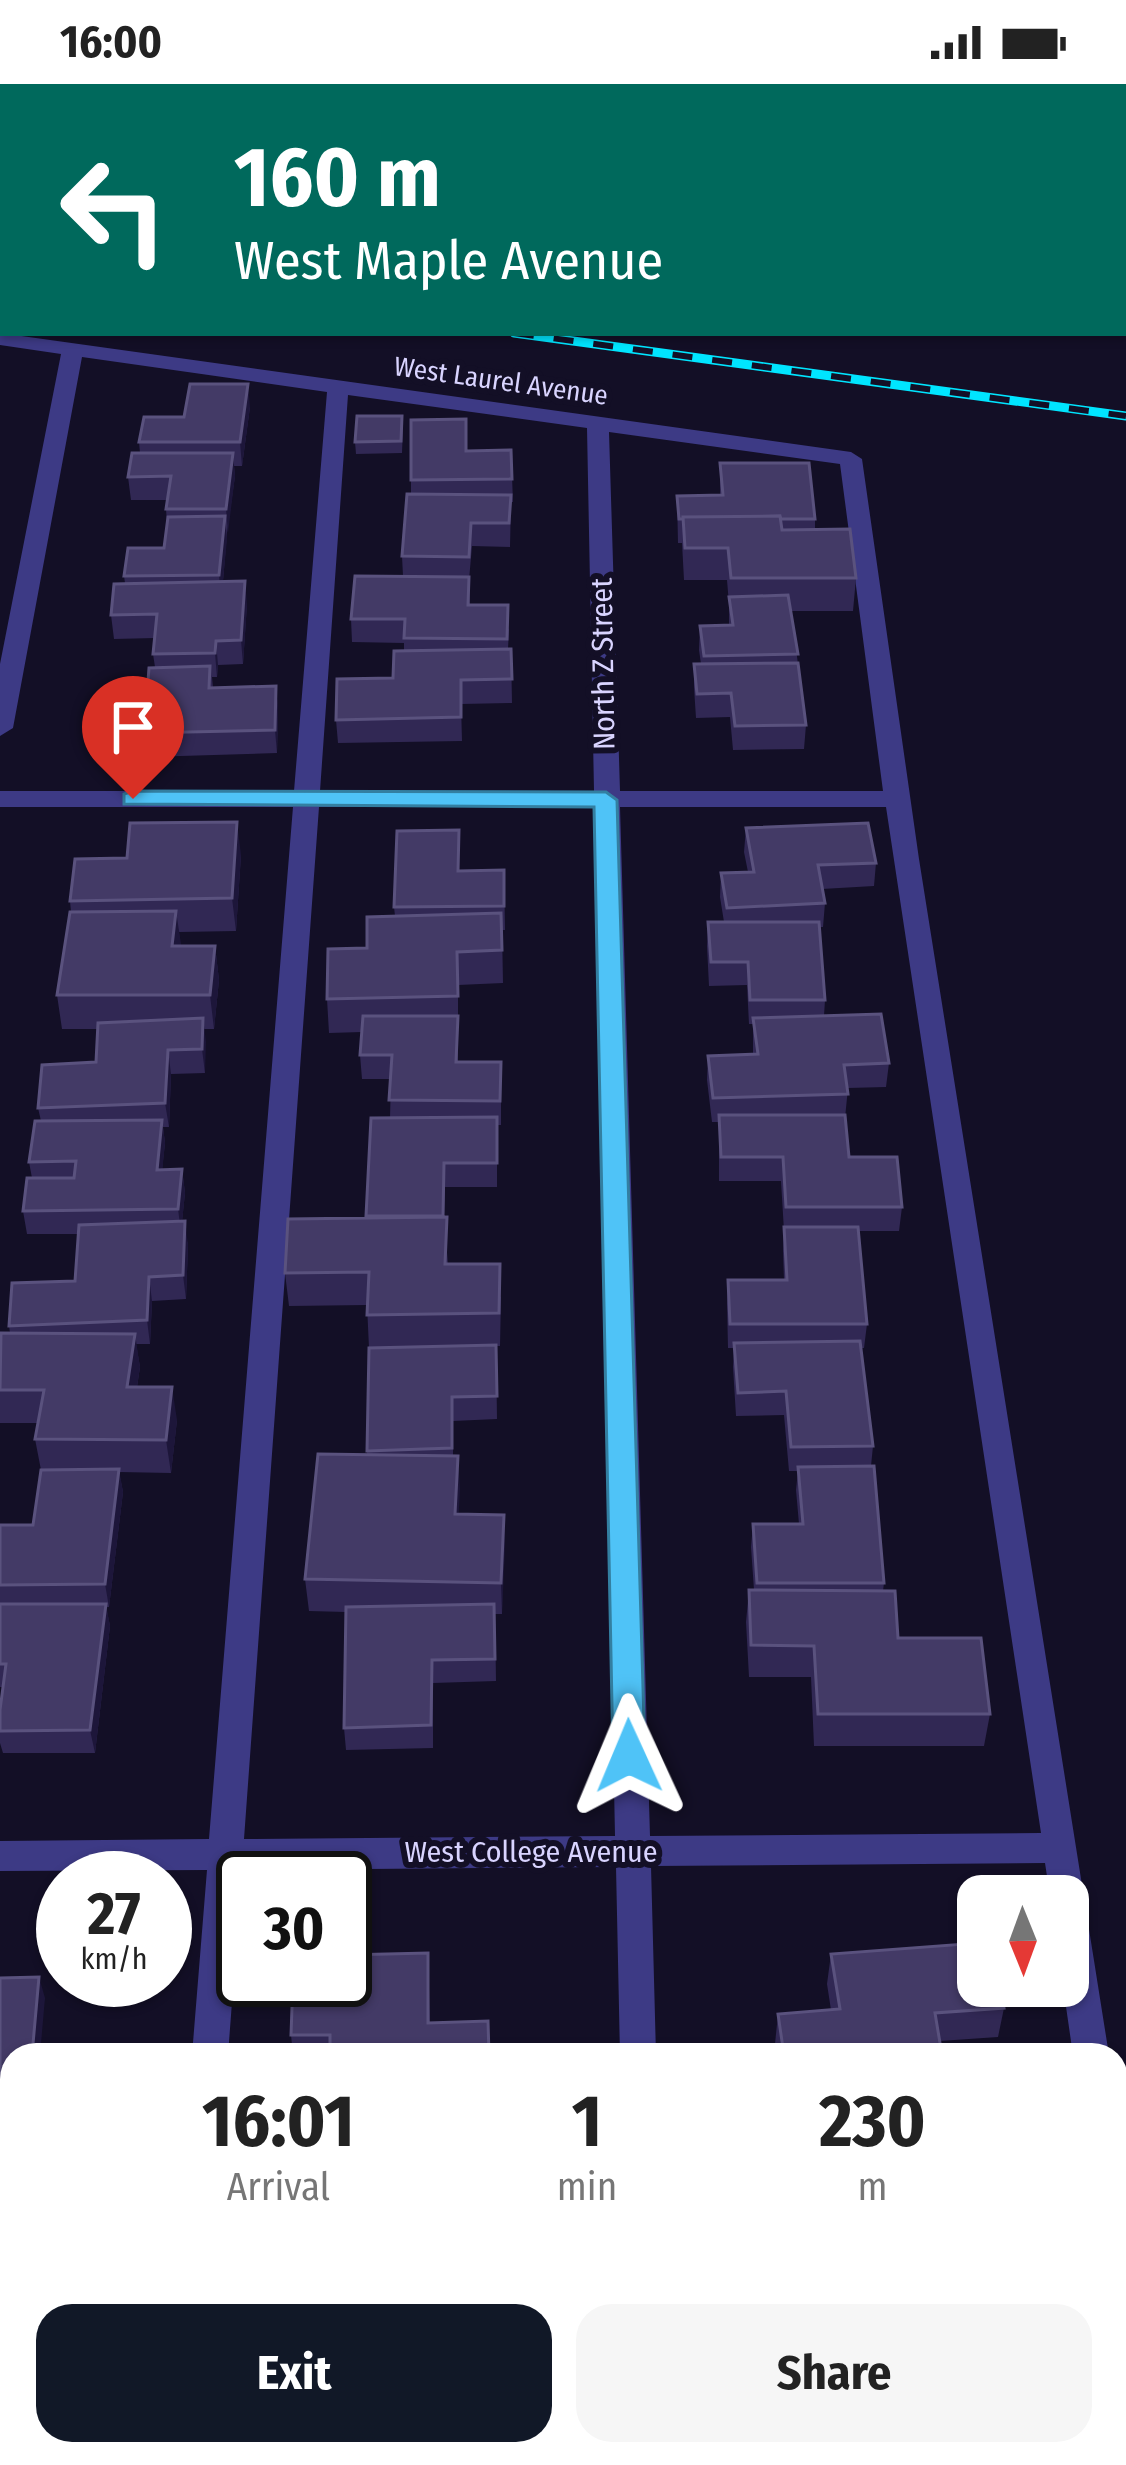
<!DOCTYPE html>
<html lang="en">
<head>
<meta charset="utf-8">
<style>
  :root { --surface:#fff; --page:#f6f6f6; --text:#222; --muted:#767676; --accent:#111827 }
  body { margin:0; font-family:"Fira Sans Condensed",sans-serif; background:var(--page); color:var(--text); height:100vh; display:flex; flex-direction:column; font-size:45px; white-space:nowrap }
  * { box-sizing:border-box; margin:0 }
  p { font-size:39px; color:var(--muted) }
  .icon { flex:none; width:66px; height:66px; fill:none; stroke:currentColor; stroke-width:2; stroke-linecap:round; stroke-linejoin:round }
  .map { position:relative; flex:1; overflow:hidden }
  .details { position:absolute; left:0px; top:1959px; width:1128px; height:423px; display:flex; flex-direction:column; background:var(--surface); border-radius:36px 36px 0 0; box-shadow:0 3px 9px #0004 }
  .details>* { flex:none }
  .top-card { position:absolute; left:0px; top:0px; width:1128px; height:252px; box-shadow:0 3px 9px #0004; background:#00695c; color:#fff; overflow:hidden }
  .needle { width:78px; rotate:179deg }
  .controls { position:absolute; left:957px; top:1791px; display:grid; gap:24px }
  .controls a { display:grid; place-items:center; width:132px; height:132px; border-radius:24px; background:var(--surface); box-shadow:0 3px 9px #0004; font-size:60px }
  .speed { position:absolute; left:36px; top:1767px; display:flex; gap:24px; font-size:60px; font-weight:700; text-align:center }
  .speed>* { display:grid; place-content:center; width:156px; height:156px; border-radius:50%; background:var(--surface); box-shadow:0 3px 9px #0004; line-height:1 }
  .speed small { font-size:30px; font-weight:400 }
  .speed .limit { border:6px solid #111; border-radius:18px; background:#fff; color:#111 }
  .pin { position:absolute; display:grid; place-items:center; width:102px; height:102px; color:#fff; margin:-123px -51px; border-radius:50% 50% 50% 0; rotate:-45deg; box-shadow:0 0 12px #0007 }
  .pin .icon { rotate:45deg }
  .me { position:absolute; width:132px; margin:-66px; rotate:359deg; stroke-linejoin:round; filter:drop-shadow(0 0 9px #0008) }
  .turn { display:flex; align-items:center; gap:42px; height:252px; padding:0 36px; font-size:54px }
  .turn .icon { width:156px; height:156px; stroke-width:2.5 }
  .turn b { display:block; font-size:84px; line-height:102px }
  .eta { display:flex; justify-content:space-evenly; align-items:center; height:204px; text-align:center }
  .eta b { font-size:72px; font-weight:700; line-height:84px }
  .primary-button { display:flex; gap:24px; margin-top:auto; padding:24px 36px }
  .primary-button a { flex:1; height:138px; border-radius:36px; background:var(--accent); color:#fff; font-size:48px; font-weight:700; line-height:138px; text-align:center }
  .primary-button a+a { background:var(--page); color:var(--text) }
  .status { display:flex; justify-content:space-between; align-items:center; height:84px; padding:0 60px; background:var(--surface); direction:ltr }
  .status svg { height:33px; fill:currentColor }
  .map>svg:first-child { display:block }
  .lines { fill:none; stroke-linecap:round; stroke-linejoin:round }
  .minor { fill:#3d3a85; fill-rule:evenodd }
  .rail-casing { stroke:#00e5ff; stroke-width:9 }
  .rail { stroke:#130f26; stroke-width:6; stroke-dasharray:20; stroke-linecap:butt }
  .wall { fill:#312854 }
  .shaded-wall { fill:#1d163a }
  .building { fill:#433a66; stroke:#5a527e; stroke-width:3 }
  .route { fill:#4fc3f7; stroke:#337fa1; stroke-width:3 }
  .labels { text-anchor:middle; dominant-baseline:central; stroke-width:12; stroke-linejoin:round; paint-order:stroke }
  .far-street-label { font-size:27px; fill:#d9d4ff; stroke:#130f26 }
  .street-label { font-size:30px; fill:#d9d4ff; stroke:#130f26 }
</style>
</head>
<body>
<div class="status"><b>16:00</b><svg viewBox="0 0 49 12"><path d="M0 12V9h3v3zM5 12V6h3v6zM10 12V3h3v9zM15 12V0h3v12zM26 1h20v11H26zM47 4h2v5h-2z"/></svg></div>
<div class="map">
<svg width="1126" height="2381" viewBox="0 0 1126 2381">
  <rect width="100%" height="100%" fill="#130f26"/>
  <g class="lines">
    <!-- minor -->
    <path class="minor" d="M 128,0 L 148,0 L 127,3 Z
      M 350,0 L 370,0 L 370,3 L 350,3 Z
      M 573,0 L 593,0 L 593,3 L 573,3 Z
      M 810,0 L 830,0 L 830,3 L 810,3 Z
      M 0,107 L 3,107 L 3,119 L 0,119 Z
      M 0,249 L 851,368 L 862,375 L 919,775 L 1109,1971 L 1073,1971 L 1063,1902 L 1068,1902 L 1068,1812 L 1050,1812 L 1045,1779 L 651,1782 L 656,1971 L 620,1971 L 616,1783 L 242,1786 L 228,1971 L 192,1971 L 207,1786 L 0,1787 L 0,1757 L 209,1755 L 293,723 L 0,723 L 0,707 L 294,707 L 327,308 L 82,273 L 13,644 L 0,652 L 0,580 L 61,270 L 0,261 ZM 348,311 L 587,344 L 594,707 L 320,707 ZM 609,348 L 840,380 L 883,707 L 620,707 ZM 319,723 L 594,723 L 615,1752 L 244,1755 ZM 620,723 L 886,723 L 1041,1749 L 650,1752 Z
      M 1116,2127 L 1126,2131 L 1126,2234 L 1116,2230 Z
      M 161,2370 L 201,2370 L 201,2381 L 161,2381 Z
      M 631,2370 L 671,2370 L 672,2381 L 632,2381 Z"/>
    <!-- rail casing -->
    <g class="rail-casing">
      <path id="rail" d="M 514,249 L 1126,332"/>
    </g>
    <!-- rail -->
    <use href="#rail" class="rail"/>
  </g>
  <!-- wall -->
  <path class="wall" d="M 0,0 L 44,0 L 45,3 L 3,3 L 3,81 L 0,81 Z
    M 470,0 L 505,0 L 505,3 L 470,3 Z
    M 657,0 L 767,0 L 766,3 L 658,3 Z
    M 250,323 L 242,382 L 234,382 L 235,392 L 227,449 L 223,497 L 247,520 L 243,580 L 218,581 L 217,593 L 212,593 L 213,604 L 276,602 L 278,626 L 277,669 L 147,673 L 144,649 L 155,583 L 153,570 L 155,554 L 114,555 L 111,531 L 125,499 L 124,492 L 164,464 L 167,440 L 166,425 L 167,416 L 131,416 L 128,393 L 140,369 L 139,358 L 184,333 Z
    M 403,344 L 402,369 L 356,370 L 355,358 Z
    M 511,366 L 513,418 L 511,418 L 510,463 L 472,462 L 469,496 L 470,521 L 509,545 L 508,565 L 511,565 L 512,619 L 461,620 L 462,657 L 338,659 L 336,636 L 393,594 L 404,567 L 404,559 L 352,558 L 351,535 L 403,492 L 402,472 L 411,410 L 411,396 L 467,367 Z
    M 720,379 L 815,435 L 815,446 L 856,494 L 853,527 L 791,527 L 806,641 L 804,665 L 733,666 L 730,633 L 696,634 L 694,604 L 694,580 L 701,580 L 699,566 L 700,542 L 729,541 L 729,520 L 727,496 L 684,496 L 682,459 L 678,459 L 677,412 L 720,412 Z
    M 746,744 L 876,779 L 874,802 L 822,805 L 825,819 L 823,843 L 819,843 L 825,916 L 824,932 L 889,979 L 886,1003 L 848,1004 L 845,1034 L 849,1073 L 902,1123 L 899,1147 L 858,1147 L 867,1240 L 864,1264 L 861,1264 L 873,1362 L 871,1382 L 884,1499 L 883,1507 L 898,1554 L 990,1630 L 984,1662 L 814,1662 L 811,1593 L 749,1593 L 746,1538 L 749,1506 L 754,1506 L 751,1463 L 753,1440 L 799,1440 L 796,1406 L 798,1387 L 789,1387 L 784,1331 L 736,1332 L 733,1283 L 734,1264 L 728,1264 L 727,1220 L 728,1196 L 784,1196 L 783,1167 L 784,1147 L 781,1097 L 719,1097 L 719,1038 L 712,1038 L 707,996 L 708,972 L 753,970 L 753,940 L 749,940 L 747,901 L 709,902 L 707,862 L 708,838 L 724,838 L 720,813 L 721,789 L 748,788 L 744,768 Z
    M 241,771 L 236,847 L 179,848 L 180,862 L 215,862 L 219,896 L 214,945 L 204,945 L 205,989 L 171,990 L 169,1043 L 163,1043 L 165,1059 L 162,1086 L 182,1085 L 185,1109 L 182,1137 L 188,1161 L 186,1215 L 152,1217 L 150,1260 L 136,1260 L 140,1283 L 137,1303 L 177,1336 L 171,1389 L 119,1388 L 123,1408 L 109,1523 L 106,1523 L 110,1542 L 95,1669 L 3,1669 L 0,1659 L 0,1626 L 3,1603 L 0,1603 L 0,1441 L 33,1441 L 41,1386 L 35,1355 L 38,1339 L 0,1339 L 0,1253 L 10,1249 L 9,1242 L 75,1197 L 79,1150 L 27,1150 L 23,1127 L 32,1094 L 29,1078 L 41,1037 L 38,1024 L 96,978 L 98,945 L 62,945 L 57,911 L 71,828 L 70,817 Z
    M 504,786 L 505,846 L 502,846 L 503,899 L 458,901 L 458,978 L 501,978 L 501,1041 L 497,1041 L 497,1103 L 445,1103 L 444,1133 L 448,1180 L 501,1213 L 500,1262 L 496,1262 L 497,1335 L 453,1337 L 453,1372 L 458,1372 L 458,1430 L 504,1431 L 502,1530 L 495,1530 L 496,1597 L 433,1599 L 433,1664 L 346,1666 L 344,1644 L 346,1528 L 309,1527 L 305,1495 L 367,1370 L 369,1264 L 367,1221 L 289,1222 L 285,1189 L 366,1134 L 371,1034 L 390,1034 L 391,995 L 362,995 L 360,971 L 362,948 L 329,949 L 327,915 L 395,832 L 394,823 L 459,787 Z
    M 428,1869 L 430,1939 L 489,1971 L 293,1971 L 291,1951 Z
    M 831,1870 L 1004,1924 L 998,1953 L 940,1957 L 942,1971 L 777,1971 L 775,1960 L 778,1930 L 831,1926 L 827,1900 Z
    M 0,1894 L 45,1914 L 12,1971 L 12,2105 L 0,2230 Z"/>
  <!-- shaded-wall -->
  <path class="shaded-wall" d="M 248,300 L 250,323 L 242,382 L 240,358 Z
    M 233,369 L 235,392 L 228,449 L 226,425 Z
    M 225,432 L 227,456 L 221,515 L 219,491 Z
    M 245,497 L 247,520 L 243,580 L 241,556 Z
    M 216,557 L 218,581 L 217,593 L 215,569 Z
    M 276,602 L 278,626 L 277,669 L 275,646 Z
    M 237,738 L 241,771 L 236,847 L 232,814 Z
    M 176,827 L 181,860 L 176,896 L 172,862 Z
    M 215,862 L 219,896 L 214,945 L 210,911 Z
    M 203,934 L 206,958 L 205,989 L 202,965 Z
    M 168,966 L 171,990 L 169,1043 L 165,1019 Z
    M 162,1036 L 165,1059 L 160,1109 L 157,1086 Z
    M 182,1085 L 185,1109 L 181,1148 L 178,1125 Z
    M 185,1137 L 188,1161 L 186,1215 L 183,1191 Z
    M 149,1193 L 152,1217 L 150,1260 L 147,1236 Z
    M 135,1250 L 140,1283 L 132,1336 L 127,1303 Z
    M 172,1303 L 177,1336 L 171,1389 L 166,1356 Z
    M 458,1372 L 460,1405 L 457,1462 L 455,1430 Z
    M 119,1385 L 123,1408 L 109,1523 L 105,1500 Z
    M 504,1431 L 505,1463 L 502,1530 L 501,1499 Z
    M 106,1520 L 110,1542 L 95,1669 L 90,1646 Z
    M 39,1893 L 45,1914 L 40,1971 L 32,1971 Z
    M 7,2035 L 12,2051 L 12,2105 L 0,2230 L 0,2113 Z"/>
  <!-- building -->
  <path class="building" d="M 0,0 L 42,0 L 42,3 L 3,3 L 3,12 L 0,13 Z
    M 185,0 L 284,0 L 284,3 L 184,3 Z
    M 420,0 L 470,0 L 470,3 L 420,3 Z
    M 658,0 L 741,0 L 741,3 L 658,3 Z
    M 0,17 L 3,17 L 3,58 L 0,58 Z
    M 190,300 L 248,300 L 240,358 L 139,358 L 144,333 L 184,333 Z
    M 357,332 L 402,332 L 401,357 L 355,358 Z
    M 466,335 L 466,367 L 511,366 L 512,395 L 411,396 L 411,336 Z
    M 132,369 L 233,369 L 226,425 L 166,425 L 171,392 L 128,393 Z
    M 720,379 L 809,379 L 815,435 L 781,435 L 780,432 L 683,433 L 683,435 L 679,435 L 677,412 L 723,411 Z
    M 407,410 L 511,411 L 509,439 L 471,439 L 469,473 L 402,472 Z
    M 225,432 L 219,491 L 124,492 L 128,464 L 164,464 L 168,433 Z
    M 780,432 L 782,446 L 850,445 L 856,494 L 731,494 L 728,464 L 685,464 L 683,433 Z
    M 355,492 L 469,493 L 468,521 L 508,521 L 507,555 L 404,554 L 405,535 L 351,535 Z
    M 245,497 L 241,556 L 216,557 L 215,569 L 153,570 L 157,530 L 111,531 L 114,500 Z
    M 788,511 L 798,570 L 704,572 L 700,542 L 733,541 L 729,513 Z
    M 511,565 L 512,595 L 461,596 L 461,633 L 336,636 L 337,595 L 393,594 L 394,567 Z
    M 798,579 L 806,641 L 735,642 L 731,609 L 697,610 L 694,580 Z
    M 210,582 L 209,604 L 276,602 L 275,646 L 144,649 L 149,584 Z
    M 237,738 L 232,814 L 70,817 L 75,775 L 127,774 L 130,739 Z
    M 868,739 L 876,779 L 818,781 L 825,819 L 727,824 L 721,789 L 754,788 L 746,744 Z
    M 459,746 L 458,787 L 504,786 L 504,822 L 394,823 L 397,747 Z
    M 176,827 L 172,862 L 215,862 L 210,911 L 57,911 L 70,828 Z
    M 501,829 L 502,866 L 457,868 L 458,912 L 327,915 L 328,865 L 367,864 L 367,833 Z
    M 708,838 L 819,838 L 825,916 L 750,916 L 748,878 L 711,878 Z
    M 881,930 L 889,979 L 844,981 L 848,1010 L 713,1014 L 708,972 L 758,970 L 753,934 Z
    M 363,932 L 458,932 L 456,978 L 501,978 L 500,1017 L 389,1016 L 392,971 L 360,971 Z
    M 203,934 L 202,965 L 168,966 L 165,1019 L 38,1024 L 42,981 L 96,978 L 98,939 Z
    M 719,1031 L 845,1031 L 849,1073 L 897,1073 L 902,1123 L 786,1123 L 783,1073 L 721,1073 Z
    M 497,1033 L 497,1079 L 444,1079 L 443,1132 L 366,1132 L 371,1034 Z
    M 162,1036 L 157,1086 L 182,1085 L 178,1125 L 23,1127 L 27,1094 L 74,1094 L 76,1077 L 29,1078 L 35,1037 Z
    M 447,1133 L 445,1180 L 500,1180 L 499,1229 L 367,1231 L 369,1188 L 285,1189 L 288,1135 Z
    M 185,1137 L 183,1191 L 149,1193 L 147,1236 L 9,1242 L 12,1199 L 75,1197 L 79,1141 Z
    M 784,1143 L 858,1143 L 867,1240 L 730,1240 L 728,1196 L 787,1196 Z
    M 1,1249 L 135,1250 L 127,1303 L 172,1303 L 166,1356 L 35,1355 L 44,1306 L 0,1306 Z
    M 860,1257 L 873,1362 L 791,1363 L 786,1307 L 738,1309 L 734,1259 Z
    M 496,1261 L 497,1312 L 452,1313 L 452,1364 L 367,1367 L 369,1264 Z
    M 318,1370 L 458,1372 L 455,1430 L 504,1431 L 501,1499 L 305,1495 Z
    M 874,1382 L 884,1499 L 757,1499 L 753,1440 L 803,1440 L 798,1383 Z
    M 119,1385 L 105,1500 L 0,1501 L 0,1441 L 33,1441 L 41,1386 Z
    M 749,1506 L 895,1507 L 898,1554 L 981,1554 L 990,1630 L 818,1630 L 814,1562 L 751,1561 Z
    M 0,1520 L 106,1520 L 90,1646 L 0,1647 L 0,1626 L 6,1580 L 0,1580 Z
    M 494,1520 L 495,1575 L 432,1576 L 431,1641 L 344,1644 L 346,1523 Z
    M 978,1859 L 978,1902 L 1000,1902 L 1004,1924 L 935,1929 L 942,1971 L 784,1971 L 778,1930 L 840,1925 L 831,1870 Z
    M 428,1869 L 428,1939 L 488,1937 L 489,1971 L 330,1971 L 330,1951 L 291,1951 L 293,1896 L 345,1896 L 345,1871 Z
    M 39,1893 L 32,1971 L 12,1971 L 12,2026 L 0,2026 L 0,1894 Z
    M 0,2035 L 7,2035 L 0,2113 Z
    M 315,2370 L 428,2370 L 428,2381 L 315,2381 Z
    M 809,2370 L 978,2370 L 979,2381 L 810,2381 Z"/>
  <!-- route -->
  <path class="route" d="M 133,707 L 606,708 L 617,716 L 645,1672 L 640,1681 L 629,1685 L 618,1681 L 613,1672 L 594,723 L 124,720 L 124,710 Z"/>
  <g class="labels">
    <!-- far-street labels -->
    <g class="far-street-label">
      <text transform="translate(501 297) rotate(8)">West Laurel Avenue</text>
    </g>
    <!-- street labels -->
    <g class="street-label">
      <text transform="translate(603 580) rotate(-91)">North Z Street</text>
      <text x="531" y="1768">West College Avenue</text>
    </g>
  </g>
</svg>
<div class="controls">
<a><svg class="needle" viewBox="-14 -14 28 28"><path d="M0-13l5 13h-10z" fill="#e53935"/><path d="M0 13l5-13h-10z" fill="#767676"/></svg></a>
</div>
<div class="speed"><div>27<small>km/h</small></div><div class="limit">30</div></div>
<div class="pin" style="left:133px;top:715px;background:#d93025"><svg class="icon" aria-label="arrive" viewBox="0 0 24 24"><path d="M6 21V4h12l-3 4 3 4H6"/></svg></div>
<svg class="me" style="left:629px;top:1672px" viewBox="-20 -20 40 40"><path d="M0-17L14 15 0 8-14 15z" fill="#4fc3f7" stroke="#fff" stroke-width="4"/></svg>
<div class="top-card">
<div class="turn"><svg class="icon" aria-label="left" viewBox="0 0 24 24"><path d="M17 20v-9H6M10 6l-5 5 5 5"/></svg><div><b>160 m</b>West Maple Avenue</div></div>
</div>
<section class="details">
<div class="eta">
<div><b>16:01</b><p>Arrival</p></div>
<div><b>1</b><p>min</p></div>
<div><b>230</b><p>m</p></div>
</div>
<div class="primary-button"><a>Exit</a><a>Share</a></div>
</section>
</div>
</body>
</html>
